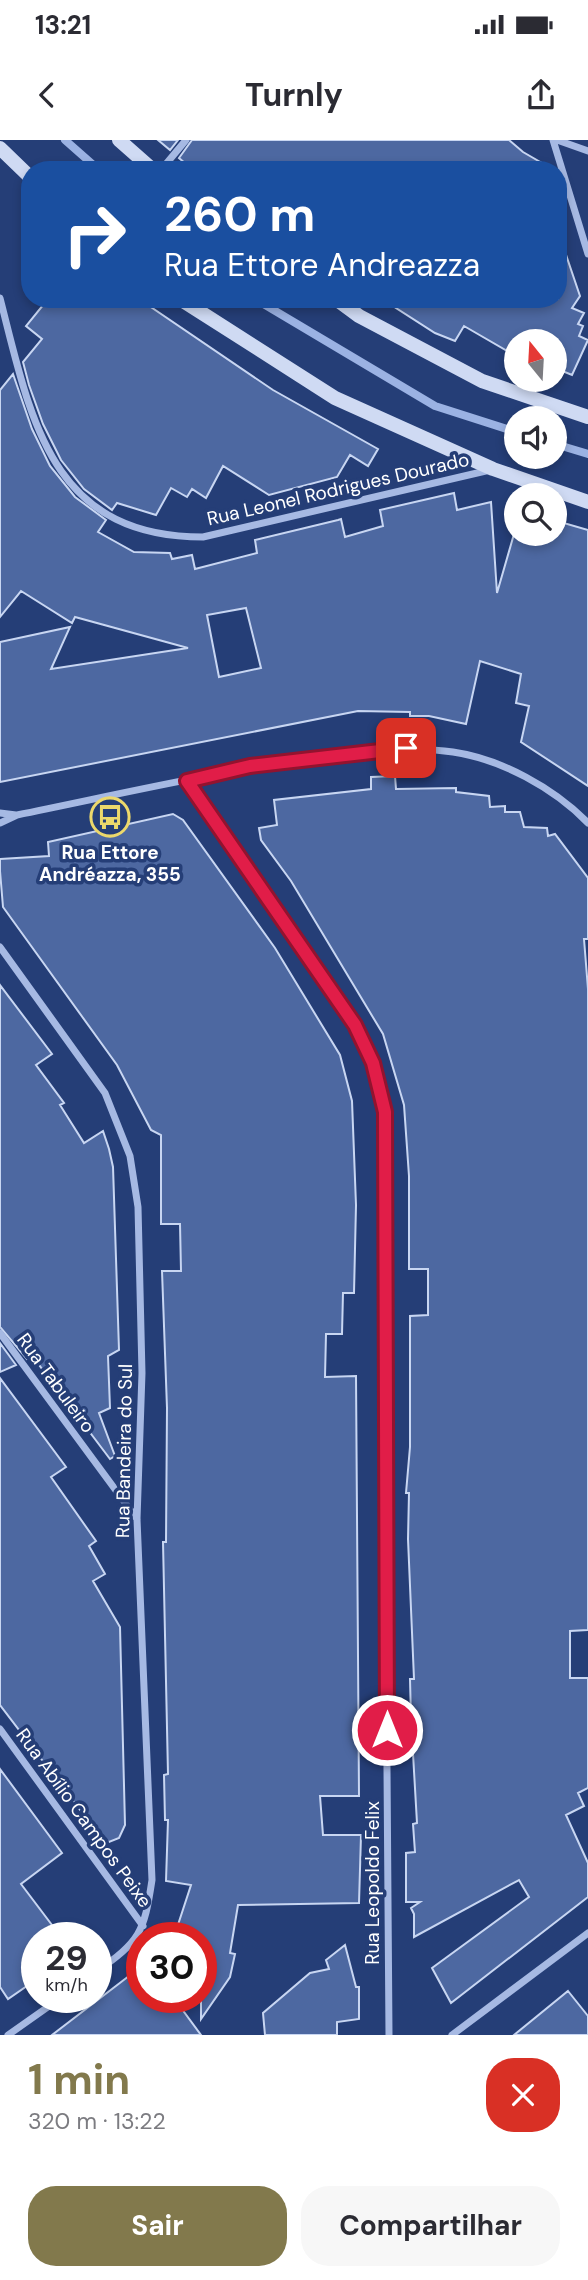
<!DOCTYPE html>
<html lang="pt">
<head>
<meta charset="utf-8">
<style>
  :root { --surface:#fff; --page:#f7f7f7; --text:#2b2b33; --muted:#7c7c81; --accent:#82794c }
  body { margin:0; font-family:"DM Sans",sans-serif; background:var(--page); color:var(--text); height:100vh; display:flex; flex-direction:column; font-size:26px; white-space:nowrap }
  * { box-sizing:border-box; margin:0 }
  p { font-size:23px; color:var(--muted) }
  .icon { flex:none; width:38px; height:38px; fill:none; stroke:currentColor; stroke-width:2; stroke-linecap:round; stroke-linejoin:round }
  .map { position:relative; height:1895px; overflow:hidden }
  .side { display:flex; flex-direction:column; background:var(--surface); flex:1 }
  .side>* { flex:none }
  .top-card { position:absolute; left:21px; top:21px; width:546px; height:147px; border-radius:28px; box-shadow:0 4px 10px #0003; background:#1a4fa0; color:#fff; overflow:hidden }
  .needle { width:46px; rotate:342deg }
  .tools { position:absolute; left:504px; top:189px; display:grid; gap:14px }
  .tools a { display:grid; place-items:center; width:63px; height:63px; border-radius:50%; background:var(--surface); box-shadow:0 4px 10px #0003; font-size:35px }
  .speed { position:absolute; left:21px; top:1782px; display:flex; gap:14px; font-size:35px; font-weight:700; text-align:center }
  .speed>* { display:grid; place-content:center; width:91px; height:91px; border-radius:50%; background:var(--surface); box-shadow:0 4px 10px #0003; line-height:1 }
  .speed small { font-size:18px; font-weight:400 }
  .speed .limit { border:10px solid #d22; background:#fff; color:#111 }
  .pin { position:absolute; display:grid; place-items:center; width:60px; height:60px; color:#fff; margin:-30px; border-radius:14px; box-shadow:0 4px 10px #0006 }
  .me { position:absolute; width:77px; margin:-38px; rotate:0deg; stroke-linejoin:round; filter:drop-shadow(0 0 5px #0008) }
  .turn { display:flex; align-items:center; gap:24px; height:147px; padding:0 28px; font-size:32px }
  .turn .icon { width:91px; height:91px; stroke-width:2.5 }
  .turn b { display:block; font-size:49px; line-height:60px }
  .round { display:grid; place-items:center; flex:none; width:74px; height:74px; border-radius:28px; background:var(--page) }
  .overview { display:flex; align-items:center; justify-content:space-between; height:119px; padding:0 28px }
  h1 { font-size:42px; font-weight:700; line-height:52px; color:var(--accent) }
  .button { display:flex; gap:14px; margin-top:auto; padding:14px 28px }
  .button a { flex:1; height:80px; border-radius:28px; background:var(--accent); color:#fff; font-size:28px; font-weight:700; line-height:80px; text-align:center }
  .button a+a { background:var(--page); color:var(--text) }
  .status { display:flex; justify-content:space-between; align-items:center; height:49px; padding:0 35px; background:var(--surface); direction:ltr }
  .status svg { height:19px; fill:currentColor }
  header { display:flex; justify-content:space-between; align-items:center; height:91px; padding:0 28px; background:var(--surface); font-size:32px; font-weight:700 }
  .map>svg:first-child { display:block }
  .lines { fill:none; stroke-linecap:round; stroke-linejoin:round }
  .stream { stroke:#9bb2e3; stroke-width:8 }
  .building { fill:#4d68a1; stroke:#c8d6f2; stroke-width:2; fill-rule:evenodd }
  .street { stroke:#a6b9e3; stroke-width:7 }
  .secondary { stroke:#cfdaf3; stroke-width:14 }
  .route-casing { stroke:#92132f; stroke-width:18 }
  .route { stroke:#e11d48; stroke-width:12 }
  .labels { text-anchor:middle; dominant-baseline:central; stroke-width:7; stroke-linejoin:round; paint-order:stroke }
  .street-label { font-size:19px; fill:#fff; stroke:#253e77 }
  .poi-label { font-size:19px; font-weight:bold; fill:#fff; stroke:#253e77 }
</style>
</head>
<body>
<div class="status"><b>13:21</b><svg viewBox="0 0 49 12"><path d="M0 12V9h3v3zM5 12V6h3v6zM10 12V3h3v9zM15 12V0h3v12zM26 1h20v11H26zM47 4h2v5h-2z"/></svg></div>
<header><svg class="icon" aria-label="back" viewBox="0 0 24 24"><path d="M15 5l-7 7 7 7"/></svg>Turnly<svg class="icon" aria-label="share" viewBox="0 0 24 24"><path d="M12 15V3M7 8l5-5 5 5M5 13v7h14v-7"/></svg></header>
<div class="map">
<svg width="588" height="1895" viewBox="0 0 588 1895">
  <rect width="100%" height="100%" fill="#253e77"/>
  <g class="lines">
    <!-- stream -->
    <path class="stream" d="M 65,0 L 99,30
      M 255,159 L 435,266 L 516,292
      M 555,304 L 588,314"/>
  </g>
  <!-- building -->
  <path class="building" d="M 158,0 L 178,0 L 170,10 Z
    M 192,0 L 509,0 L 523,12 L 554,30 L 193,30 L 179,18 Z
    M 558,103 L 562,103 L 580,156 L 572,168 L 584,173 L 578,184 L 583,186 L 579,196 L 588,200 L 572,235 L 555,228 L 555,201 L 516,201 L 516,216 L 464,186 L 455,201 L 435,193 L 382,159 L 558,159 Z
    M 48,159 L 139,159 L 273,250 L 378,309 L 368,326 L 350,315 L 337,337 L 269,355 L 223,326 L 206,358 L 192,349 L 187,357 L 171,348 L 156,375 L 117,363 L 112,370 L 84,349 L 61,320 L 43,284 L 29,245 L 23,222 L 42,199 L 26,186 Z
    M 13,234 L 32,289 L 50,326 L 75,357 L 106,380 L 98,392 L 134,412 L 170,413 L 172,419 L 192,415 L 195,429 L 257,413 L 255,400 L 338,380 L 341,379 L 345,397 L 383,386 L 380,370 L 454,353 L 457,370 L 491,362 L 497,453 L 514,394 L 555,394 L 557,381 L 588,390 L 588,646 L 521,602 L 529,566 L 516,563 L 521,534 L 480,521 L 466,584 L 429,576 L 410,576 L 410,572 L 358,571 L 0,642 L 0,502 L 70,487 L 51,529 L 188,508 L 75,477 L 72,483 L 21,451 L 0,477 L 0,250 ZM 246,468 L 261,528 L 219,537 L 207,475 Z
    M 395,636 L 396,649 L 456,648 L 456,652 L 489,656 L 490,667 L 505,666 L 505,672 L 520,672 L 524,687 L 547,688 L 548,696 L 555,694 L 588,738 L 588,799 L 584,799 L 588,849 L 588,1490 L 570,1491 L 570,1538 L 588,1538 L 588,1648 L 578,1653 L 584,1666 L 566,1675 L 588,1723 L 588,1757 L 451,1863 L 432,1828 L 529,1757 L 519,1740 L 414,1797 L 414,1774 L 411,1768 L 420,1762 L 406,1762 L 406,1713 L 415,1712 L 413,1684 L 417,1683 L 411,1579 L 410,1539 L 414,1539 L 408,1399 L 409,1353 L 406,1353 L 410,1307 L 410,1176 L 428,1175 L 428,1129 L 409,1129 L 409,1036 L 404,965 L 383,894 L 291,741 L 261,700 L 259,688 L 277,685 L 274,660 L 371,649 L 371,637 Z
    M 173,674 L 183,680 L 275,808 L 340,915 L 352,961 L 356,1065 L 354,1153 L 343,1153 L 342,1194 L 326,1194 L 325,1237 L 356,1236 L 359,1656 L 320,1656 L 323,1695 L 361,1695 L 359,1763 L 238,1765 L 230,1813 L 235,1814 L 230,1837 L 201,1879 L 201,1797 L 174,1797 L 191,1745 L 166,1741 L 168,1680 L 165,1680 L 164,1635 L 168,1634 L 163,1402 L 166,1402 L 167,1268 L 162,1131 L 181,1131 L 180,1084 L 161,1084 L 161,995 L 151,990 L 117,925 L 3,767 L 0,731 L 0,719 L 49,716 L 48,702 Z
    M 0,845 L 52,914 L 36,925 L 64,963 L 60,965 L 84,1003 L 103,991 L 109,1009 L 113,1027 L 119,1210 L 108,1216 L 110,1268 L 99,1273 L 115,1316 L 110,1319 L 33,1217 L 27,1219 L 0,1187 Z
    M 0,1203 L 16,1225 L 0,1232 Z
    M 0,1238 L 66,1327 L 51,1337 L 96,1401 L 89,1406 L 105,1434 L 93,1441 L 120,1487 L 125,1685 L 119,1698 L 109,1702 L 103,1700 L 0,1565 Z
    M 0,1629 L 62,1713 L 21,1744 L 61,1797 L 37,1797 L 37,1839 L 8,1859 L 0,1847 Z
    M 345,1805 L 356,1847 L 359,1847 L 359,1879 L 337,1882 L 337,1895 L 265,1895 L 263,1873 L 310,1833 L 329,1829 L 326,1820 Z
    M 142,1826 L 142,1857 L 173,1857 L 201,1895 L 52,1895 Z
    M 568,1851 L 588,1876 L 588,1895 L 514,1895 Z"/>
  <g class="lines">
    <!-- street -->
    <path class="street" d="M 553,0 L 588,114
      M 557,0 L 588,11
      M 161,30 L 186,0
      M 0,158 C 31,279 50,397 203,397 L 490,330
      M 187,641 L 355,885 L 373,923 L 385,972 L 384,1230 L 389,1895
      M 0,673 L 16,675
      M 0,683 L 17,675 C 121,654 225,629 331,617 C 372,612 412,606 453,612 C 501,619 554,648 588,683
      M 0,807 L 105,953 L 130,1016 L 138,1067 L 142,1233 L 137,1379 L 152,1740 C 144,1793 140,1801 96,1832
      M 0,1193 L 137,1379
      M 0,1589 L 143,1786
      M 8,1895 L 62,1857
      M 452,1895 L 588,1793"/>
    <!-- secondary -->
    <path class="secondary" d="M 119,0 L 153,30
      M 0,8 L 30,37
      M 180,159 L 335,258 L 493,329 L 588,362
      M 336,159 L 359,176 L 482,241 L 588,277"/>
  </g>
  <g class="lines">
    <!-- route casing -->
    <g class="route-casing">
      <path id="route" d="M 387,1590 L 385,972 L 373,923 L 355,885 L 187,641 L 250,626 L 406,608"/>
    </g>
    <!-- route -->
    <use href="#route" class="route"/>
  </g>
  <!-- icons -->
  <defs>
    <g id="bus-ring" transform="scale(2.0125)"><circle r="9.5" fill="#253e77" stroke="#ecd86b" stroke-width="1.5"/><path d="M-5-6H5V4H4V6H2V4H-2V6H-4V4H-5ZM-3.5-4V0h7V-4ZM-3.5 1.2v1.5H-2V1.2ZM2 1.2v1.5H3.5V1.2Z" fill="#ecd86b"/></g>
  </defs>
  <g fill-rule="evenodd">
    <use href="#bus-ring" x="110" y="677"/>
  </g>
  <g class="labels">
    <!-- street labels -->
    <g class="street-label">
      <text transform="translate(338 349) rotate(-13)">Rua Leonel Rodrigues Dourado</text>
      <text transform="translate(56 1243) rotate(54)">Rua Tabuleiro</text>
      <text transform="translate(124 1311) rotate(-89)">Rua Bandeira do Sul</text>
      <text transform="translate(84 1678) rotate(54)">Rua Abílio Campos Peixe</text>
      <text transform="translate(372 1743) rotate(-90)">Rua Leopoldo Felix</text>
    </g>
    <!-- poi labels -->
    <g class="poi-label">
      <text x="110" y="712">Rua Ettore<tspan x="110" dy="22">Andréazza, 355</tspan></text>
    </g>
  </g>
</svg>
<div class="tools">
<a><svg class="needle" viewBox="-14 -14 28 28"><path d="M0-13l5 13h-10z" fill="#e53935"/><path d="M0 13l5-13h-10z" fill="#7c7c81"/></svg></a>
<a><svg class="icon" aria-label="sound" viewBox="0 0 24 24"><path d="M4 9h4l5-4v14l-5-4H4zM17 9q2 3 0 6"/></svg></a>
<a><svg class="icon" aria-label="search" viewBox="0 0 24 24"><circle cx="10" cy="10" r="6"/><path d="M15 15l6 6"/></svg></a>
</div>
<div class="speed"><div>29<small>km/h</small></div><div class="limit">30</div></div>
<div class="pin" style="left:406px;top:608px;background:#d93025"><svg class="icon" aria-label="arrive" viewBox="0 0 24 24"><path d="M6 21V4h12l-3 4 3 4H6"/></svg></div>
<svg class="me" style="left:387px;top:1590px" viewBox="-20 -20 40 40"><circle r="17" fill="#e11d48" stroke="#fff" stroke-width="3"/><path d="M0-11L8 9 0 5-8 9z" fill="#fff"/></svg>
<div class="top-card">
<div class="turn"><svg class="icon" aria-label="right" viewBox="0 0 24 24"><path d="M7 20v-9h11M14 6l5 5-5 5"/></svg><div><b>260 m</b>Rua Ettore Andreazza</div></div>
</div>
</div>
<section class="side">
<div class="overview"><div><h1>1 min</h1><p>320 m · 13:22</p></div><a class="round" style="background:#d93025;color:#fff"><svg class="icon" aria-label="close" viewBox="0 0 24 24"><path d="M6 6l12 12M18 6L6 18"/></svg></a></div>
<div class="button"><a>Sair</a><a>Compartilhar</a></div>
</section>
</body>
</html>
